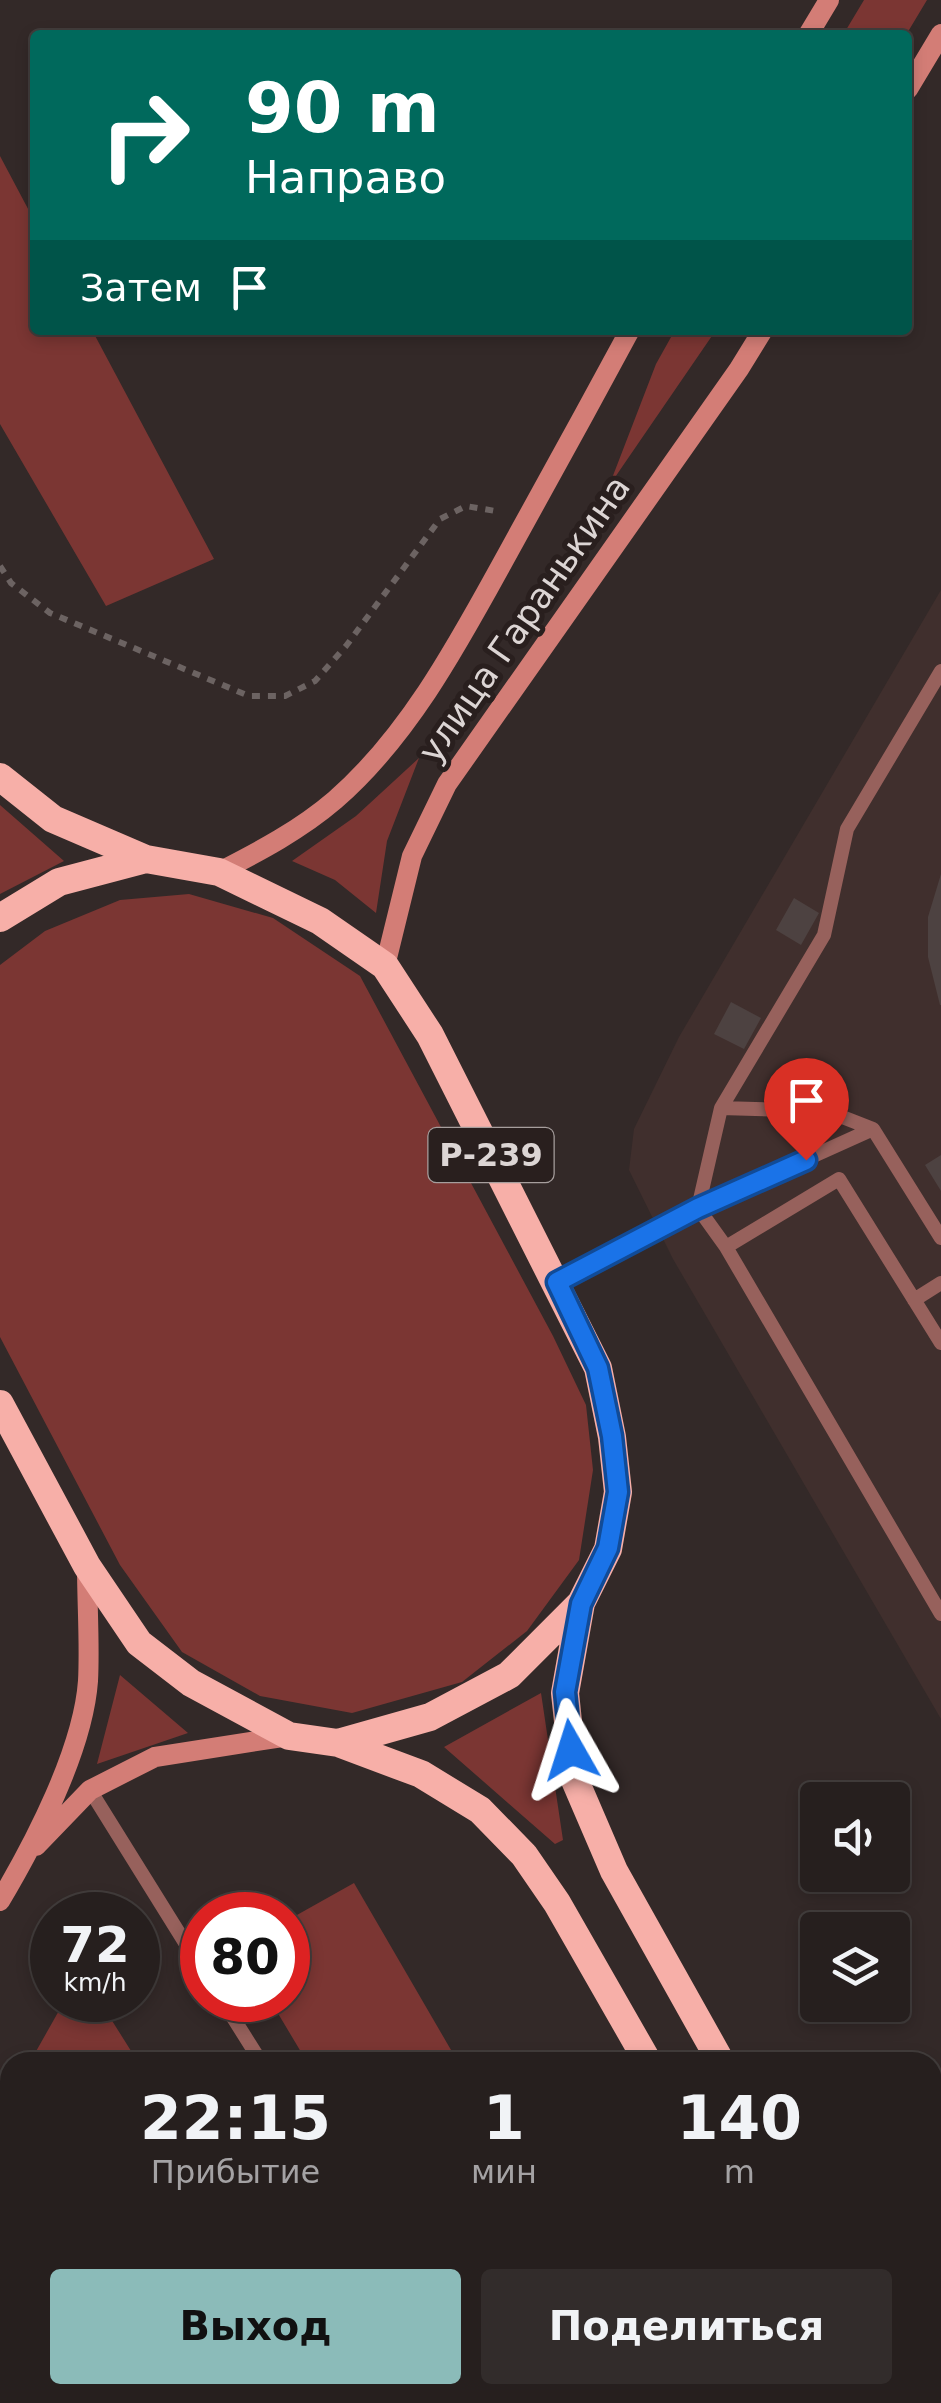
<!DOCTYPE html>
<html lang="ru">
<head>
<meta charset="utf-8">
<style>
  :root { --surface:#261f1e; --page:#322c2b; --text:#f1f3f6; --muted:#a4a2a4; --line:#423d3c; --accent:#8bbbb9 }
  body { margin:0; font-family:"DejaVu Sans",sans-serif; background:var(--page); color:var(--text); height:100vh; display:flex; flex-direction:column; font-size:38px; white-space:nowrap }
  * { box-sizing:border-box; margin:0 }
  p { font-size:32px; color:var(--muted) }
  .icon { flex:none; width:55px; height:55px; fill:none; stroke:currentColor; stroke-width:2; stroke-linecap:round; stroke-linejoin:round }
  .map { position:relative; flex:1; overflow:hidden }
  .details { position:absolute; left:0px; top:2052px; width:942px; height:352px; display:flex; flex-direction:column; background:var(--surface); border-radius:30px 30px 0 0; box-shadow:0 5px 15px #0003,0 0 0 2px var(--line) }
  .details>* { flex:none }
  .banner { position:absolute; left:30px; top:30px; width:882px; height:305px; border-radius:10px; box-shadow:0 5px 15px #0003,0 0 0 2px var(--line); background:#00695c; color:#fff; overflow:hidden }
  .buttons { position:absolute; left:800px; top:1782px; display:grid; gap:20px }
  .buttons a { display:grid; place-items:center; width:110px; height:110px; border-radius:10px; background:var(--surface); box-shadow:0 5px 15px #0003,0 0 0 2px var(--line); font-size:50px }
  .speed { position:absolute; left:30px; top:1892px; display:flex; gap:20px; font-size:50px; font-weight:700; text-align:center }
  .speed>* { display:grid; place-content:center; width:130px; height:130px; border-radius:50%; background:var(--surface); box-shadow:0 5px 15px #0003,0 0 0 2px var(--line); line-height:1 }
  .speed small { font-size:25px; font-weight:400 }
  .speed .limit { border:15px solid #d22; background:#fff; color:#111 }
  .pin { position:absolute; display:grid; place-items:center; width:85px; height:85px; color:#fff; margin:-102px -42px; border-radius:50% 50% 50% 0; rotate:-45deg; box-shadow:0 0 10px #0007 }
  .pin .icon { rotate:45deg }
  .me { position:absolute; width:110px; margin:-55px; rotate:354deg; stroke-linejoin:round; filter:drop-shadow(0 0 8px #0008) }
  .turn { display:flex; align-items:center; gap:35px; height:210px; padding:0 50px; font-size:45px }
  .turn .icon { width:130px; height:130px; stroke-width:2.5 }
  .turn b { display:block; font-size:70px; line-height:85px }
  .then { display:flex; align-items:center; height:95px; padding:0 50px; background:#0003; gap:20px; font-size:38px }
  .eta { display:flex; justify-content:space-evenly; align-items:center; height:170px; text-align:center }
  .eta b { font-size:60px; font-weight:600; line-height:70px }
  .button { display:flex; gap:20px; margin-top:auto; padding:20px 50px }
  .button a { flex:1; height:115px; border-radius:10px; background:var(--accent); color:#111; font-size:40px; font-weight:600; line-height:115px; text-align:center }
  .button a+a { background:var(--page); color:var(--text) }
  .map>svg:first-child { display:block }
  .built { fill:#402f2d }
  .green { fill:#7b3633 }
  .building { fill:#4d4241 }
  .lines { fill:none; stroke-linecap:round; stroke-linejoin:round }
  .path { stroke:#6c6362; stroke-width:6; stroke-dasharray:8 8; stroke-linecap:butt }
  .service { stroke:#97615c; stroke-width:14 }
  .secondary { stroke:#d37d76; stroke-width:20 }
  .trunk { stroke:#f7afa8; stroke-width:28 }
  .route-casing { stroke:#114b97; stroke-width:25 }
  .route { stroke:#1a73e8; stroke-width:18 }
  .labels { text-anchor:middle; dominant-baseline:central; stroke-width:10; stroke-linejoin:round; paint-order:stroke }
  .shield { fill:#291f1e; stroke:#a69e9d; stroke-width:2.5 }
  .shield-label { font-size:32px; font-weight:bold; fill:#dcd5d4 }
  .street-label { font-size:35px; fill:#dcd5d4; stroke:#291f1e }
</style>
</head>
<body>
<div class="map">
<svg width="941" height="2403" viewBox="0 0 941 2403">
  <rect width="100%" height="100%" fill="#332928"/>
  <!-- built -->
  <path class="built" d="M 941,590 L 941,1719 L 673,1259 L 629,1170 L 634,1129 L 679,1037 Z"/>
  <!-- green -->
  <path class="green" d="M 864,0 L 927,0 L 906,35 L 843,35 Z
    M 0,156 L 35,222 L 35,330 L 92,330 L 214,559 L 106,606 L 0,424 Z
    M 675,330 L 716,330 L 609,486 L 656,364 Z
    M 419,758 L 387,841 L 376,913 L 335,880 L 292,861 L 356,816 Z
    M 0,805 L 64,861 L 0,894 Z
    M 189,894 L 273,918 L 360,976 L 553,1336 L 586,1405 L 593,1470 L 579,1560 L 527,1631 L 462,1682 L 352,1713 L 260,1696 L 182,1652 L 120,1565 L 0,1337 L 0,965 L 45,931 L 120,900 Z
    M 120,1675 L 188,1733 L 97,1764 Z
    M 541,1693 L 563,1840 L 555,1844 L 444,1747 Z
    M 354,1883 L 458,2062 L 307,2062 L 270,2000 L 288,2000 L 288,1920 Z
    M 65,2000 L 99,2000 L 138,2062 L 30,2062 Z
    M 10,2099 L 10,2395 L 343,2395 L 348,2403 L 0,2403 L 0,2117 Z
    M 500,2395 L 650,2395 L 654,2403 L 505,2403 Z"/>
  <!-- building -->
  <path class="building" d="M 941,874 L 941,1005 L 940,1005 L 928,957 L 928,917 Z
    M 794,898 L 819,913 L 801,945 L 776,930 Z
    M 731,1002 L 761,1018 L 744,1049 L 714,1034 Z
    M 941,1155 L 941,1191 L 925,1165 Z
    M 103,2395 L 367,2395 L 371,2403 L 107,2403 Z"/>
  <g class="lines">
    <!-- path -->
    <path class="path" d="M 0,566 L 11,583 L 50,613 L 249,696 L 285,696 L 315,681 L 346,646 L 440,519 L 466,506 L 501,512"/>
    <!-- service -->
    <path class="service" d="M 941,671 L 847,829 L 824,935 L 721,1108 L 698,1208 L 726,1247 L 941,1614
      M 721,1108 L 827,1111 L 873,1129 L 941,1238
      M 726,1247 L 839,1179 L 941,1343
      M 557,1282 L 698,1208 L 873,1129
      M 914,1300 L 941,1283
      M 90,1790 L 202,1970
      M 222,2000 L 261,2062
      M 932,2138 L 941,2133
      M 460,2395 L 465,2403"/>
    <!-- secondary -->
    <path class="secondary" d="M 808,35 L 829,0
      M 908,89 L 941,34
      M 219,872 C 260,851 300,830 335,800 C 411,734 461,638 509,551 C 550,477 590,404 630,330
      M 385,966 L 412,856 L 447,784 L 739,369 L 763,330
      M 36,1846 L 90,1790 L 155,1757 L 289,1736
      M 0,1901 C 35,1842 83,1750 88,1681 C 90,1644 87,1604 87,1566"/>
    <!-- trunk -->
    <path class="trunk" d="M 0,777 L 53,819 L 146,859 L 219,872 L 320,921 L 385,966 L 430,1035 L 598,1368 L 612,1437 L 618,1492 L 608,1549 L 581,1603 L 565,1693 L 574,1778 L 614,1871 L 721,2062
      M 0,918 L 59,882 L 146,859
      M 0,1404 L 87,1566 L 139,1643 L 191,1683 L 289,1736 L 338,1743 L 421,1774 L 480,1810 L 524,1855 L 557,1903 L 648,2062
      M 338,1743 L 430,1717 L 509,1675 L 581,1603
      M 839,2395 L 843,2403
      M 909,2395 L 914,2403"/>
  </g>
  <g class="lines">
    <!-- route casing -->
    <g class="route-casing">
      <path id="route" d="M 571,1750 L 565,1692 L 581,1604 L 608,1548 L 618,1492 L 612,1436 L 598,1368 L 557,1282 L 698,1208 L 806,1160"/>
    </g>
    <!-- route -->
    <use href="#route" class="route"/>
  </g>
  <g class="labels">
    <!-- shield labels -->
    <rect class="shield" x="428.5" y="1128" width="125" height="54" rx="8"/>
    <g class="shield-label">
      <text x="491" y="1155">Р-239</text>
    </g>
    <!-- street labels -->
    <g class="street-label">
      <text transform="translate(524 619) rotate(-55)">улица Гаранькина</text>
    </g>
  </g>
</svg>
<div class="buttons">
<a><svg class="icon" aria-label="sound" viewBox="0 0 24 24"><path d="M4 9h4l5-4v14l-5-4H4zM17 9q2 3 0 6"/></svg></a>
<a><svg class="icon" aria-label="layers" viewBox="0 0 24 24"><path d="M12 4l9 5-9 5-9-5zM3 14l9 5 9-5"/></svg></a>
</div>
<div class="speed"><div>72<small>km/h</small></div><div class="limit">80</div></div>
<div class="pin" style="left:806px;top:1160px;background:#d93025"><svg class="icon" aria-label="arrive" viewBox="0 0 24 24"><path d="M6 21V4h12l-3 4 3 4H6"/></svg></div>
<svg class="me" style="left:571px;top:1750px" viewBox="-20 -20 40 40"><path d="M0-17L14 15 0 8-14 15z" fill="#1a73e8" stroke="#fff" stroke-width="4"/></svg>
<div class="banner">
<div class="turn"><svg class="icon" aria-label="right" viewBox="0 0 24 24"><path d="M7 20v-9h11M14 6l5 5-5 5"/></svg><div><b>90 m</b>Направо</div></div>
<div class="then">Затем<svg class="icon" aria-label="arrive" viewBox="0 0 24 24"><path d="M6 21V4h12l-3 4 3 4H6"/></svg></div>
</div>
<section class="details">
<div class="eta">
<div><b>22:15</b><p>Прибытие</p></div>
<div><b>1</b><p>мин</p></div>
<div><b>140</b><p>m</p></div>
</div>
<div class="button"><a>Выход</a><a>Поделиться</a></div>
</section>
</div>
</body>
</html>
